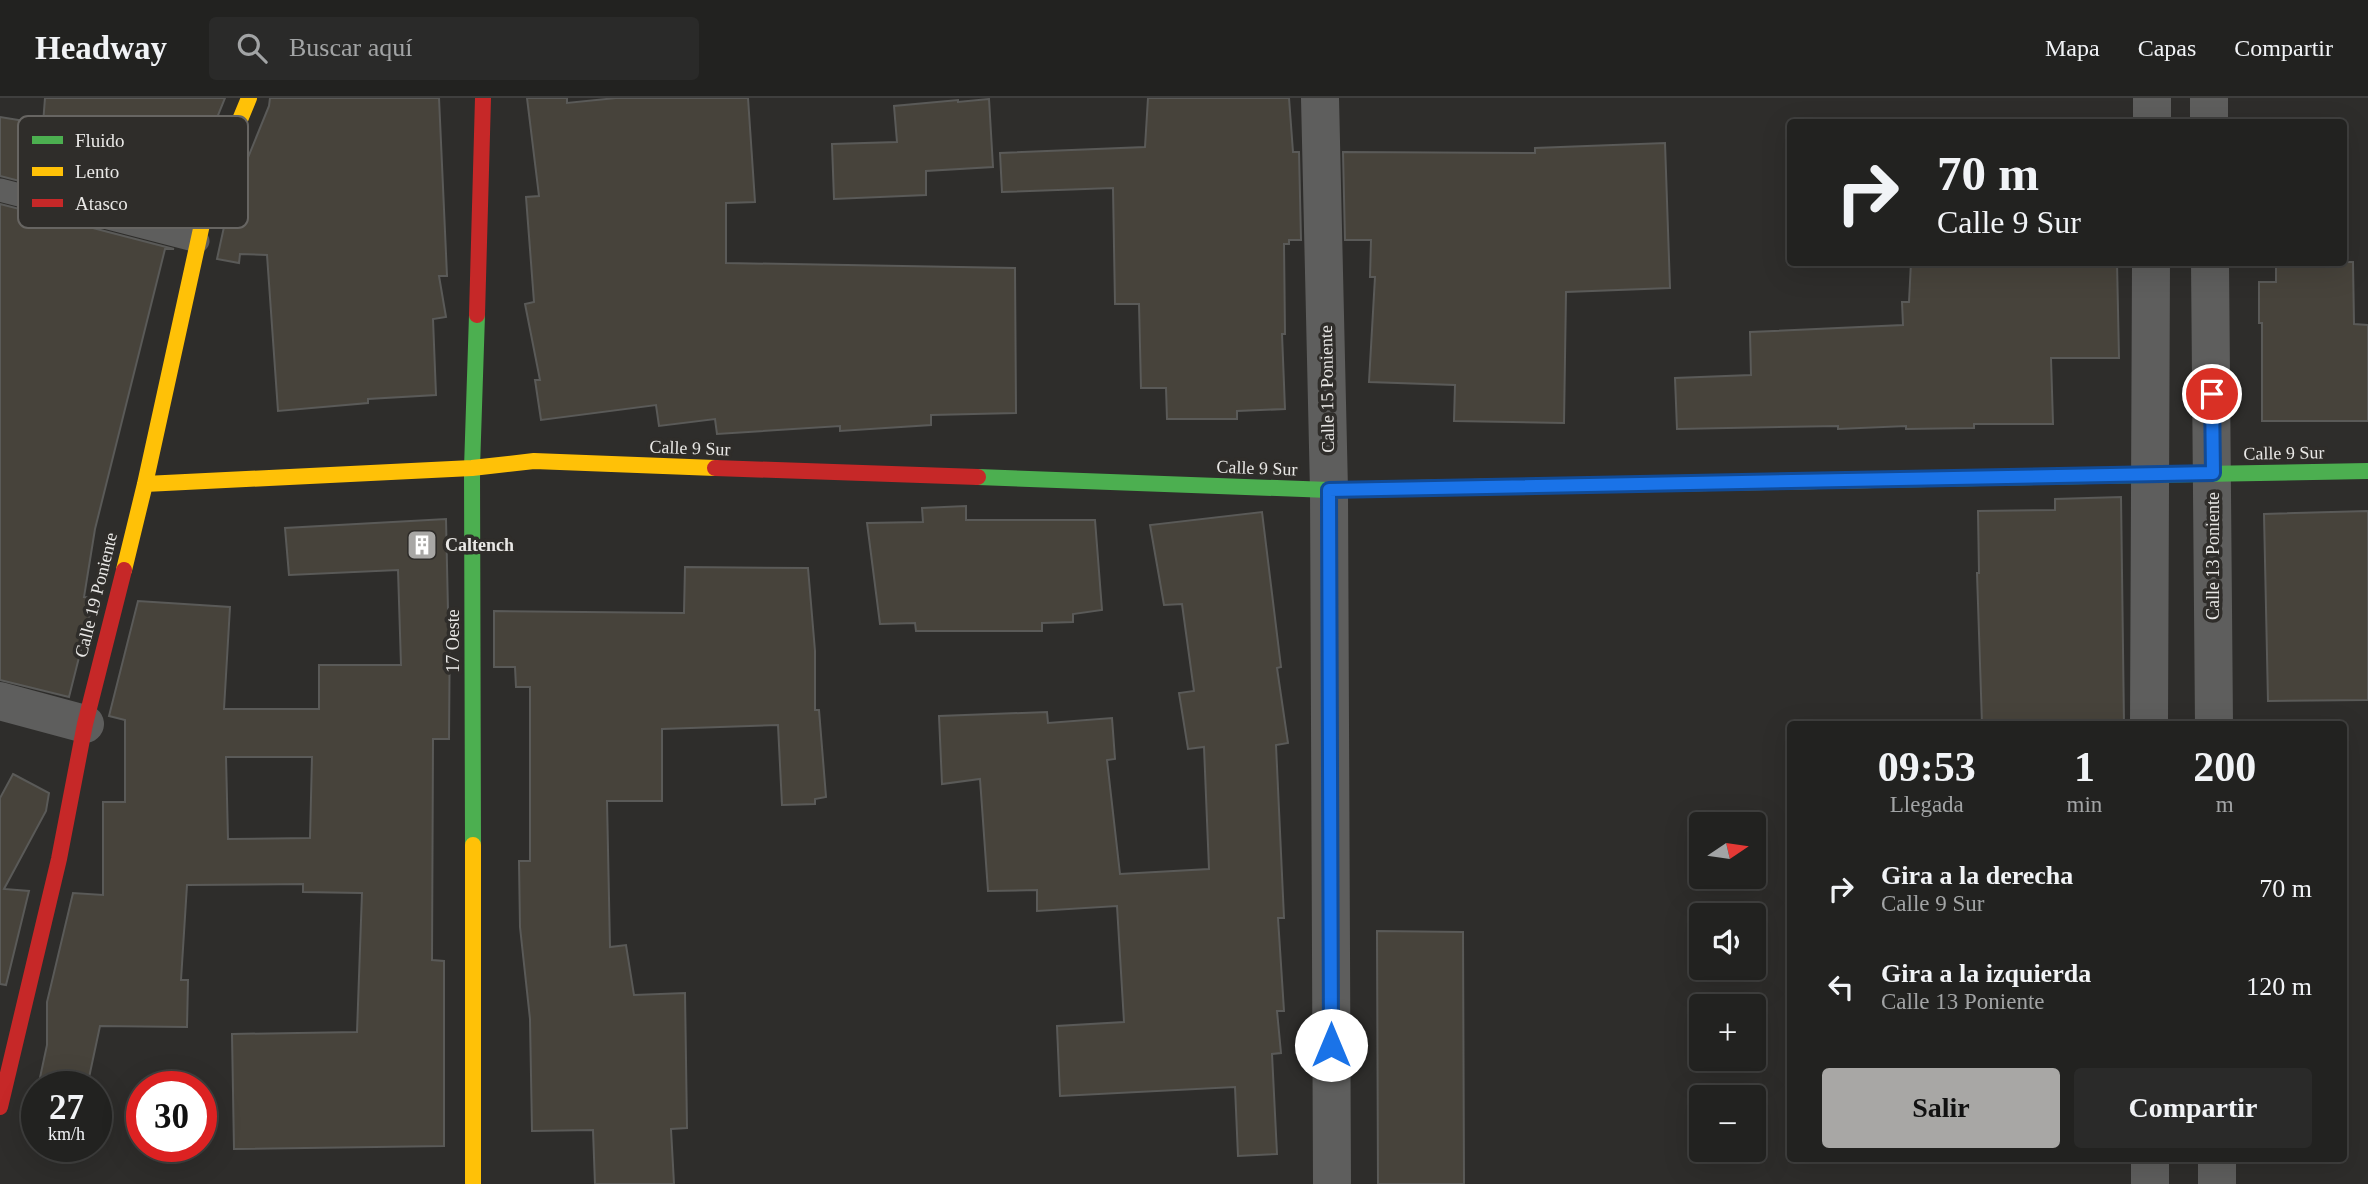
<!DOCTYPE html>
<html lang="es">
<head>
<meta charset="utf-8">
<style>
  :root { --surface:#222220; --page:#2a2a29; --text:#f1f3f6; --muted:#a2a4a5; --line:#3f3f3e; --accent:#a8a7a5 }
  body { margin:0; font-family:Georgia,serif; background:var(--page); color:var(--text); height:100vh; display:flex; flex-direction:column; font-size:26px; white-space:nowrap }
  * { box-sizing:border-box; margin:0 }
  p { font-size:23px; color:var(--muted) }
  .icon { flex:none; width:38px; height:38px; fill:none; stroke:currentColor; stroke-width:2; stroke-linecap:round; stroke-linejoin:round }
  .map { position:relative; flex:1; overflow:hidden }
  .panel { position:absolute; left:1787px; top:623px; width:560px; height:441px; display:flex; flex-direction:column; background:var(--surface); border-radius:7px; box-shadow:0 7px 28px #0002,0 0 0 2px var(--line) }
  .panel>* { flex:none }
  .banner { position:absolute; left:1787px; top:21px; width:560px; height:147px; border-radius:7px; box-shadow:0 7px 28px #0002,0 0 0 2px var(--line); background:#222220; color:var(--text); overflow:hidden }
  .needle { width:46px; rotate:77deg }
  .fabs { position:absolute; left:1689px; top:714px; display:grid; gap:14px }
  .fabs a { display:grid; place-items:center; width:77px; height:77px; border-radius:7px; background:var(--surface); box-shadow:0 7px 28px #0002,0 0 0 2px var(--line); font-size:35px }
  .speed { position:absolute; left:21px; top:973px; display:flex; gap:14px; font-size:35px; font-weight:700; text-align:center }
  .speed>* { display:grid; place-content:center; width:91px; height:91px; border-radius:50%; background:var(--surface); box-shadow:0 7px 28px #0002,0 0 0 2px var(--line); line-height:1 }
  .speed small { font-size:18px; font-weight:400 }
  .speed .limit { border:10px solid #d22; background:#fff; color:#111 }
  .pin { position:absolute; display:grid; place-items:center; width:60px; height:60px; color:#fff; margin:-30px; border:4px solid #fff; border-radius:50%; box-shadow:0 2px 7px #0007 }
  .me { position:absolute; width:77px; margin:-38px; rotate:0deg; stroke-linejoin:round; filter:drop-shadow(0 0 5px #0008) }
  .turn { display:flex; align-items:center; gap:24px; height:147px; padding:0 35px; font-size:32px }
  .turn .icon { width:91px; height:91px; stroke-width:2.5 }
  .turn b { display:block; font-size:49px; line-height:60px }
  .eta { display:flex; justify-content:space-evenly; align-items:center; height:119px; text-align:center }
  .eta b { font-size:42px; font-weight:700; line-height:49px }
  .button { display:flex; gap:14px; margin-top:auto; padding:14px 35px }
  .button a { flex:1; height:80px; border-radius:7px; background:var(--accent); color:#111; font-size:28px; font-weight:700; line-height:80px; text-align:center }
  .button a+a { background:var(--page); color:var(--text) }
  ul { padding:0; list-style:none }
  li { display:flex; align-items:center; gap:21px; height:98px; padding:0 35px }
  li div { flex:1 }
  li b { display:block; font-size:26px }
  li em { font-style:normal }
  header { display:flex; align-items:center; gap:42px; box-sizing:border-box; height:98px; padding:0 35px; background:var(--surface); border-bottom:2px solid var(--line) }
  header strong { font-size:33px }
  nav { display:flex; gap:38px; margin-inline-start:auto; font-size:24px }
  .search { width:490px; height:63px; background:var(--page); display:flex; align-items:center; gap:18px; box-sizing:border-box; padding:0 24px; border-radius:7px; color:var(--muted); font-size:26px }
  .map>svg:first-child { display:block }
  .building { fill:#47433b; stroke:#5a5a58; stroke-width:2; fill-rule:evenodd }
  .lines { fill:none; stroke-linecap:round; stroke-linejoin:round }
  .lane { stroke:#5e5e5d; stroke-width:23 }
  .street { stroke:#5e5e5d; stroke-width:38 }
  .fast { stroke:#4caf50; stroke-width:16 }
  .slow { stroke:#ffc107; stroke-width:16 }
  .jam { stroke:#c62828; stroke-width:16 }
  .route-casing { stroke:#114b97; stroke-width:18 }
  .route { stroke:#1a73e8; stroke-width:12 }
  .labels { text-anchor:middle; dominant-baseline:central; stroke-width:7; stroke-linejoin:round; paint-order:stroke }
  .street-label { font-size:18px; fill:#e9e8e6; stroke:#2f2d2a }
  .poi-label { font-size:18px; font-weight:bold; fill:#e9e8e6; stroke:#2f2d2a; text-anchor:start }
  .key { fill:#2f2d2a; stroke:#676562; stroke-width:2 }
  .key-label { font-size:19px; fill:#e9e8e6 }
</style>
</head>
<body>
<header>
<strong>Headway</strong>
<div class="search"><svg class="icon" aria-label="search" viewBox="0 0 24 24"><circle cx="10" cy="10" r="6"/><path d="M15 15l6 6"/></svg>Buscar aquí</div>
<nav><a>Mapa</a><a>Capas</a><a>Compartir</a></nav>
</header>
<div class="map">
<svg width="2368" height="1086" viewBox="0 0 2368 1086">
  <rect width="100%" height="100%" fill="#2e2d2b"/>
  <!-- building -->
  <path class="building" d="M 45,0 L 225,0 L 188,91 L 180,124 L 0,78 L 0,19 L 43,26 Z
    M 270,0 L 439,0 L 447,178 L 439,178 L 446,219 L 433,221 L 436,297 L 368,301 L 368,305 L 278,313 L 267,157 L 240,156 L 239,165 L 217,161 L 229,106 L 269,8 Z
    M 527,0 L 567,0 L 567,5 L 616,0 L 748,0 L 755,104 L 726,105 L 726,165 L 1015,170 L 1016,315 L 931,317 L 931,327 L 840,333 L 840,328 L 717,336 L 715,321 L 659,328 L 656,307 L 541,322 L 535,282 L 540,282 L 525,206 L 534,204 L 526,99 L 539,98 Z
    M 1148,0 L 1289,0 L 1293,54 L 1299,54 L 1301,142 L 1289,142 L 1289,146 L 1284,146 L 1285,236 L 1282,236 L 1285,311 L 1237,313 L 1237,321 L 1167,321 L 1166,290 L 1141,290 L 1139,206 L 1115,206 L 1113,90 L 1002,94 L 1000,55 L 1145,49 Z
    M 989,1 L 993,69 L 926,73 L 926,97 L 834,101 L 832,46 L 897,44 L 894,8 L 958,2 L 958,4 Z
    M 1665,45 L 1670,190 L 1566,194 L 1564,325 L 1454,323 L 1455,287 L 1369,284 L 1375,179 L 1370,179 L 1371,142 L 1345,142 L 1343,54 L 1535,55 L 1535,50 Z
    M 0,106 L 174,151 L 165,151 L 95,431 L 84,499 L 94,500 L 69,599 L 0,582 Z
    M 1911,164 L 2117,164 L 2119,260 L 2051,260 L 2053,326 L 1974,326 L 1974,330 L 1906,331 L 1906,328 L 1838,331 L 1838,328 L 1677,331 L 1675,280 L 1751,277 L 1750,234 L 1903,227 L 1902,204 L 1909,204 Z
    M 2276,164 L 2353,164 L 2354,226 L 2368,227 L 2368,323 L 2262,323 L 2262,225 L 2259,225 L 2259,184 L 2276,184 Z
    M 2121,399 L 2124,626 L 1982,626 L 1977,475 L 1979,475 L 1978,413 L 2055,412 L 2055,401 Z
    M 966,408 L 966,422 L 1095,422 L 1102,512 L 1073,516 L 1073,524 L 1042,525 L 1042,533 L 916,533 L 915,525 L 880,526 L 867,425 L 923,424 L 922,410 Z
    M 2368,413 L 2368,602 L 2268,603 L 2264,416 Z
    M 1262,414 L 1281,569 L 1277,570 L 1288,645 L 1276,647 L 1284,820 L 1278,820 L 1284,913 L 1277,913 L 1281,955 L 1272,956 L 1277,1056 L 1238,1058 L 1235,989 L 1060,998 L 1057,928 L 1124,924 L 1117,808 L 1037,813 L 1037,792 L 988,793 L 980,681 L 942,686 L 939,618 L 1047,614 L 1048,625 L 1112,620 L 1115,661 L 1107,662 L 1120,776 L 1209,771 L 1204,649 L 1188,651 L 1179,595 L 1194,593 L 1182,506 L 1164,507 L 1150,427 Z
    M 446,421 L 448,513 L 450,513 L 449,641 L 433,641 L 432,862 L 444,863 L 444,1048 L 234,1051 L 232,936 L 357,934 L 362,795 L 303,794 L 303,786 L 187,787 L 181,882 L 188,882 L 187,929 L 100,928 L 87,989 L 38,989 L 47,947 L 47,904 L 73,795 L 103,797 L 103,704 L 125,704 L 125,622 L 109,618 L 138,503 L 230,509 L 224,611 L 319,611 L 319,567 L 401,567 L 398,472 L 289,477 L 285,430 ZM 226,659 L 312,659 L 310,740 L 228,741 Z
    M 685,469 L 808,470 L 815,553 L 815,612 L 819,612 L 826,699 L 815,701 L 815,706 L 782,707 L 778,627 L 662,631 L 662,703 L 607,703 L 610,849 L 626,847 L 634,897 L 685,895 L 687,1030 L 671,1031 L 674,1086 L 595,1086 L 593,1032 L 532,1033 L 530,921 L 520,829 L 519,763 L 530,763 L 530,589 L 516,589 L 515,569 L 494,569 L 494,513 L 684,515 Z
    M 13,676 L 49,695 L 46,713 L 4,791 L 29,793 L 6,887 L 0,886 L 0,700 Z
    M 1377,833 L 1463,834 L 1464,1086 L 1378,1086 Z"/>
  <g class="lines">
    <!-- lane -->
    <path class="lane" d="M 0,92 L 198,143"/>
    <!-- street -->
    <path class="street" d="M 1320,0 L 1329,392 L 1332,1086
      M 2209,0 L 2209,24
      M 2152,24 L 2152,0
      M 2210,164 L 2214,626
      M 0,603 L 85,626
      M 2149,626 L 2151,164
      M 2150,1060 L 2150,1086
      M 2217,1060 L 2217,1086"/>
    <!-- fast -->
    <path class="fast" d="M 978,379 L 1329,392 L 1417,390
      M 1874,382 L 2368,373
      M 473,747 L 472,370 L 477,217"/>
    <!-- slow -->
    <path class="slow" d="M 145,386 L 472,370 L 534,363 L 715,370
      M 1417,390 L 1874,382
      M 124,472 L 145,386 L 208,99 L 249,0
      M 473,747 L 473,1086"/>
    <!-- jam -->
    <path class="jam" d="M 477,217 L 483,0
      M 715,370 L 978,379
      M 0,1009 L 59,761 L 85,626 L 124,472"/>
  </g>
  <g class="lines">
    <!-- route casing -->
    <g class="route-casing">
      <path id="route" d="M 1331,947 L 1329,392 L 2213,375 L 2212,296"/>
    </g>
    <!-- route -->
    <use href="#route" class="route"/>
  </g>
  <!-- icons -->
  <defs>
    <g id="building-square" transform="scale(1.575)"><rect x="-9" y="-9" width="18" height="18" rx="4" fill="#a8a7a5" stroke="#2f2d2a"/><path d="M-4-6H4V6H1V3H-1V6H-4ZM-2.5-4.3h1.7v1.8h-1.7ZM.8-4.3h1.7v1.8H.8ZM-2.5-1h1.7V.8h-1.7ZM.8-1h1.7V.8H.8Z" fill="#fff"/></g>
  </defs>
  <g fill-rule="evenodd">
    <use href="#building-square" x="422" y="447"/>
  </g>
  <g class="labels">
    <!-- street labels -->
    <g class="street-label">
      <text transform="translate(1327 291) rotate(-91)">Calle 15 Poniente</text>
      <text transform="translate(690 350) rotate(2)">Calle 9 Sur</text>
      <text transform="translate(2284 355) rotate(-1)">Calle 9 Sur</text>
      <text transform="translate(1257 370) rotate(2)">Calle 9 Sur</text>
      <text transform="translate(2213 458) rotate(-90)">Calle 13 Poniente</text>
      <text transform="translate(96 497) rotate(-76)">Calle 19 Poniente</text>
      <text transform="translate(453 543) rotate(-90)">17 Oeste</text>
    </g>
    <!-- poi labels -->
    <g class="poi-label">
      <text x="445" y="447">Caltench</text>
    </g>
  </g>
  <!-- legend -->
  <rect x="18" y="18" width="230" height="112" rx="10" class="key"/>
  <rect x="32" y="38" width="31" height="8" fill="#4caf50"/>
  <rect x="32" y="69" width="31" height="9" fill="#ffc107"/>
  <rect x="32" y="101" width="31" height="8" fill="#c62828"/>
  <g class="key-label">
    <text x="75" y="49">Fluido</text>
    <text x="75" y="80">Lento</text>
    <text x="75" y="112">Atasco</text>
  </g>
</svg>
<div class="fabs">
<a><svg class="needle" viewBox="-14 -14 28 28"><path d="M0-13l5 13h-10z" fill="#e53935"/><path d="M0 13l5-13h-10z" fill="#a2a4a5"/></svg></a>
<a><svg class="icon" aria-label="sound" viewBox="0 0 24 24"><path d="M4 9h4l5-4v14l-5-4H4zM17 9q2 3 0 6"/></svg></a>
<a>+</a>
<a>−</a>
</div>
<div class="speed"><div>27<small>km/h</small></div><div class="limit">30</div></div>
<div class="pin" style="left:2212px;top:296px;background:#d93025"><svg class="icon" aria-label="arrive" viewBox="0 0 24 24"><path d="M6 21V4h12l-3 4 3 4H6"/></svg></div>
<svg class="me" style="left:1331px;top:947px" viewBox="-20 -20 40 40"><circle r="19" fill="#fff"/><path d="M0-13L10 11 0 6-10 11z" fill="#1a73e8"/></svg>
<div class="banner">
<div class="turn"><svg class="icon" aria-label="right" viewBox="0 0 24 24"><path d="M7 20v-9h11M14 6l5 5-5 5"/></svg><div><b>70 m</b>Calle 9 Sur</div></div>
</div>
<section class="panel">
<div class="eta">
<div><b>09:53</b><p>Llegada</p></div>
<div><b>1</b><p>min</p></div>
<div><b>200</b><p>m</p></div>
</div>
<ul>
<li><svg class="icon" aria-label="right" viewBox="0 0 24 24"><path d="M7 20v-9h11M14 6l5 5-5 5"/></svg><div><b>Gira a la derecha</b><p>Calle 9 Sur</p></div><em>70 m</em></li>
<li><svg class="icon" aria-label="left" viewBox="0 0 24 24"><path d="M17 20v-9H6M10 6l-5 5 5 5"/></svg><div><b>Gira a la izquierda</b><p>Calle 13 Poniente</p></div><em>120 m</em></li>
</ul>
<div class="button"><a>Salir</a><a>Compartir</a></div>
</section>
</div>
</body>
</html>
